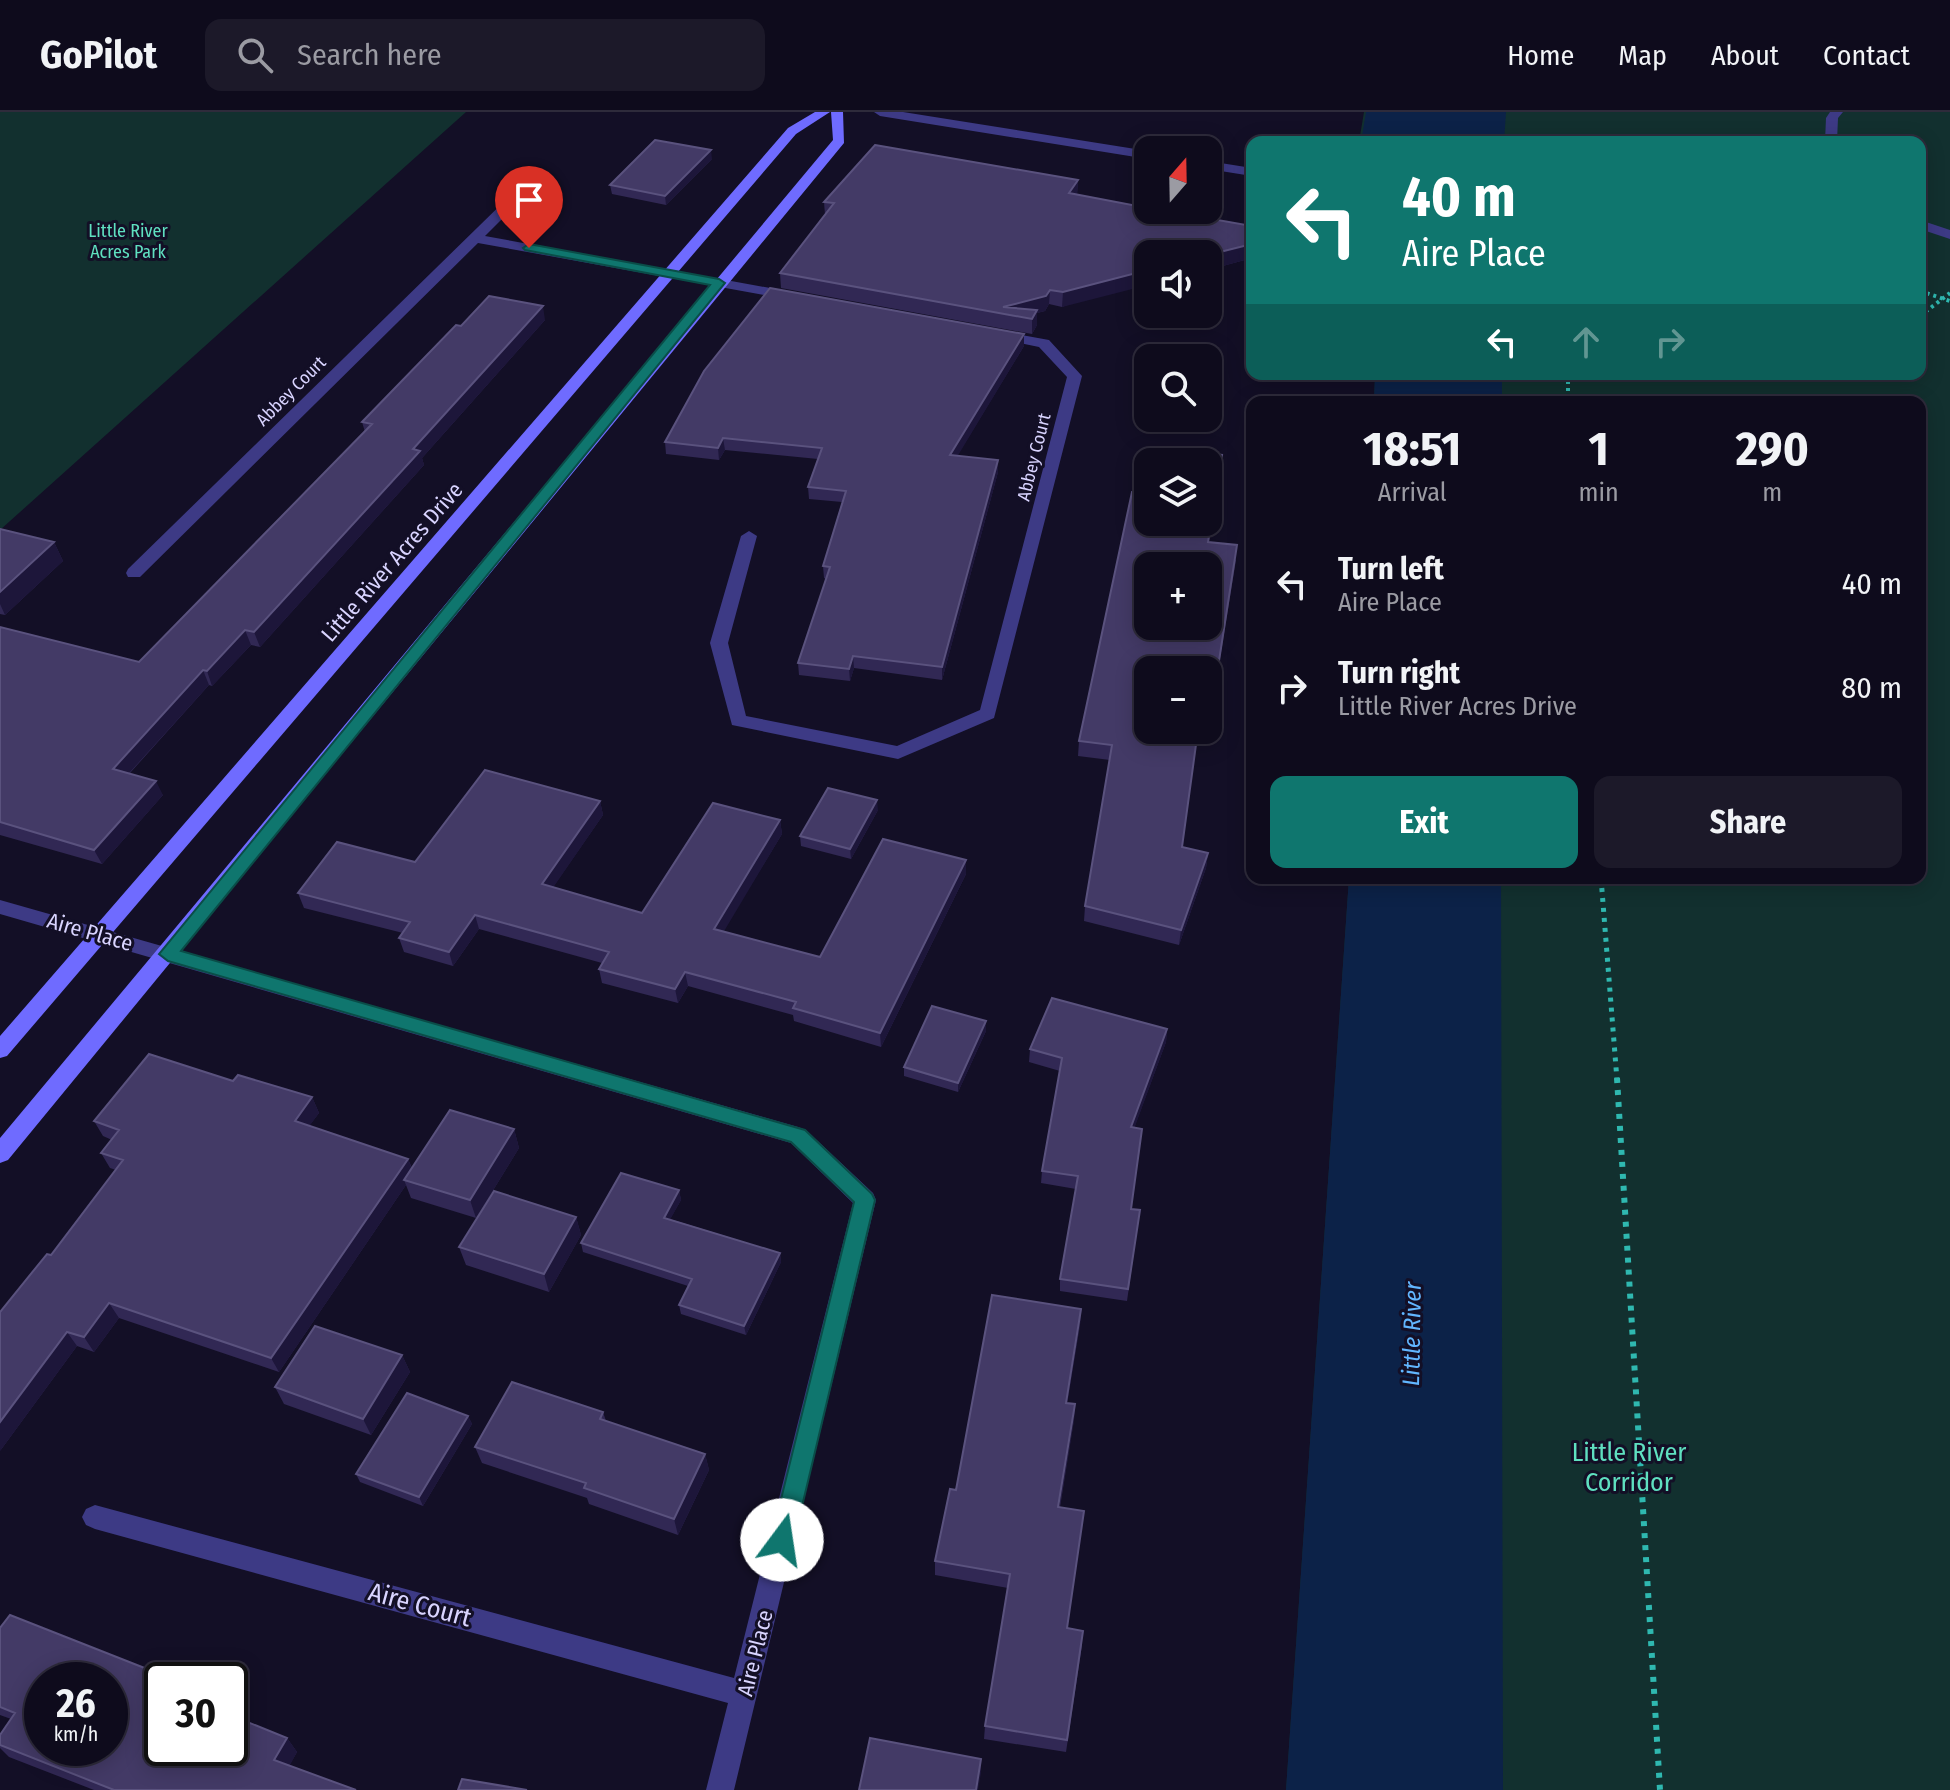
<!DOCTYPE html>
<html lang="en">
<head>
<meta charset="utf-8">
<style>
  :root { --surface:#0e0b1c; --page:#1c1929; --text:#f1f3f6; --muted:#9b9ba3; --line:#2e2b3b; --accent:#0f766e }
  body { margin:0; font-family:"Fira Sans Condensed",sans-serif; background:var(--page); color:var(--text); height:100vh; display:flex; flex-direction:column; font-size:30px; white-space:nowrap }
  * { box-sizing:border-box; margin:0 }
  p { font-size:26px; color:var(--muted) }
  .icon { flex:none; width:44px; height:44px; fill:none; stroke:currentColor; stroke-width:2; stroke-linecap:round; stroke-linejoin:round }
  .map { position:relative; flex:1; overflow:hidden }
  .panel { position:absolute; left:1246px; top:284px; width:680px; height:488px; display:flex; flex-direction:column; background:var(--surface); border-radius:16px; box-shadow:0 4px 20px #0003,0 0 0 2px var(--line) }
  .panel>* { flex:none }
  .banner { position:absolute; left:1246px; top:24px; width:680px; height:244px; border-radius:16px; box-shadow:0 4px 20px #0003,0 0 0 2px var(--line); background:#0f766e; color:#fff; overflow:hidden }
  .needle { width:52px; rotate:20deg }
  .fabs { position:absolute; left:1134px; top:24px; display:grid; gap:16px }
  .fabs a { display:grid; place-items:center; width:88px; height:88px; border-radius:16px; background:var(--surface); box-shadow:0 4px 20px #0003,0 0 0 2px var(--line); font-size:40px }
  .speed { position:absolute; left:24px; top:1550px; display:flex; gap:16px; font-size:40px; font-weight:700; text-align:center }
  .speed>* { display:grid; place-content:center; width:104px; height:104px; border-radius:50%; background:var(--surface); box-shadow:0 4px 20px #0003,0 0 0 2px var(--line); line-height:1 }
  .speed small { font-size:20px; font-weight:400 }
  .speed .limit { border:4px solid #111; border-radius:12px; background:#fff; color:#111 }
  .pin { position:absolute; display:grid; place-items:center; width:68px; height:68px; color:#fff; margin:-82px -34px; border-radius:50% 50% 50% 0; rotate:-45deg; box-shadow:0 0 8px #0007 }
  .pin .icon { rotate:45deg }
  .me { position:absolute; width:88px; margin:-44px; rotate:14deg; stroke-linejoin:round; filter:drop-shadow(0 0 6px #0008) }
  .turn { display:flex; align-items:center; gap:28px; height:168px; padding:0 24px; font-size:36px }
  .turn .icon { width:104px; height:104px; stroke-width:2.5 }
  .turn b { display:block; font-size:56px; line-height:68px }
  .lanes { display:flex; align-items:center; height:76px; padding:0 24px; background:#0003; justify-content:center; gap:40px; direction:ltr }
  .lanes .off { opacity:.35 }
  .eta { display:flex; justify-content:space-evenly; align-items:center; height:136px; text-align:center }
  .eta b { font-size:48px; font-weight:700; line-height:56px }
  .action { display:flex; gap:16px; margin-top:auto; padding:16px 24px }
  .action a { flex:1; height:92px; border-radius:16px; background:var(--accent); color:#fff; font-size:32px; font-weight:700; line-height:92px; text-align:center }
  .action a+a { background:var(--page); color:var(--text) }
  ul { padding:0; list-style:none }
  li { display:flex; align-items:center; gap:24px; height:104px; padding:0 24px }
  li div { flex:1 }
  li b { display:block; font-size:30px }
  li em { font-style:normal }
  header { display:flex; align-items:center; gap:48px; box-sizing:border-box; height:112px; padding:0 40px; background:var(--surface); border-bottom:2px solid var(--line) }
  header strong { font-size:38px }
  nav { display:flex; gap:44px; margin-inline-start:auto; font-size:28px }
  .search { width:560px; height:72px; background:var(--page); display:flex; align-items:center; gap:20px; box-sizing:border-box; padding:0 28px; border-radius:16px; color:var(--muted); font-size:30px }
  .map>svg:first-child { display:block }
  .green { fill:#12302f }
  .water { fill:#0c2248 }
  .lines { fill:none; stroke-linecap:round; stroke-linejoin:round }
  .path-far2 { stroke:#2fb8b0; stroke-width:4; stroke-dasharray:3 4; stroke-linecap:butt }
  .path-far1 { stroke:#2fb8b0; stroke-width:5; stroke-dasharray:4 6; stroke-linecap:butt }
  .path { stroke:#2fb8b0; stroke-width:6; stroke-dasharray:5 7; stroke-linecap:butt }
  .street { fill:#3d3a85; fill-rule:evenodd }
  .secondary { fill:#6f6bff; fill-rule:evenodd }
  .wall { fill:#312854 }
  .shaded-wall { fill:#1d163a }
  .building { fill:#433a66; stroke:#5a527e; stroke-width:2; fill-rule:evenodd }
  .route { fill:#0f766e; stroke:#0a4d48; stroke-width:2 }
  .labels { text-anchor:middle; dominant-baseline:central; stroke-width:6; stroke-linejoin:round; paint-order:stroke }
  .far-park-label { font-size:18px; fill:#5fe0c0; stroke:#130f26 }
  .far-street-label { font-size:18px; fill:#d9d4ff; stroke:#130f26 }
  .street-label { font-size:22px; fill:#d9d4ff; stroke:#130f26 }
  .water-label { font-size:24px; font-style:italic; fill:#62b6ff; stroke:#130f26 }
  .near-park-label { font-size:26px; fill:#5fe0c0; stroke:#130f26 }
  .near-street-label { font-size:26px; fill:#d9d4ff; stroke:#130f26 }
</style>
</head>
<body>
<header>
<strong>GoPilot</strong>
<div class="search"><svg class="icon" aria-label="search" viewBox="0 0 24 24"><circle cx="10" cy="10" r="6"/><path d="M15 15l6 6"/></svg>Search here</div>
<nav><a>Home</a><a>Map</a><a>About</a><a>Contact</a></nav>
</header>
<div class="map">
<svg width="1950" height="1678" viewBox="0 0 1950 1678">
  <rect width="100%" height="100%" fill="#130f26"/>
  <!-- green -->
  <path class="green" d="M 0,0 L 466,0 L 0,418 Z
    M 1364,0 L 1950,0 L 1950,1678 L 1286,1678 L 1349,766 L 1920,766 L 1920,290 L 1374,290 L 1375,262 L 1920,262 L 1920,30 L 1359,30 Z"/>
  <!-- water -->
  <path class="water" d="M 1366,0 L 1506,0 L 1504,30 L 1361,30 Z
    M 1375,262 L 1502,262 L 1502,290 L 1374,290 Z
    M 1349,766 L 1501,766 L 1503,1678 L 1286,1678 Z"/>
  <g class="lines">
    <!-- path-far2 -->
    <path class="path-far2" d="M 1920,179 L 1950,189
      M 1920,204 L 1950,181
      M 1568,262 L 1568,290"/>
    <!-- path-far1 -->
    <path class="path-far1" d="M 1601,766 L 1617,968"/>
    <!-- path -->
    <path class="path" d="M 1617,966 L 1660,1678"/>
    <!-- street -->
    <path class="street" d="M 874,0 L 903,0 L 1148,39 L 1148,47 L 880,4 Z
      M 1830,0 L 1843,0 L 1838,6 L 1837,30 L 1825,30 L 1826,6 Z
      M 1208,49 L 1252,56 L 1252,64 L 1208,57 Z
      M 522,72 L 534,75 L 485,124 L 792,180 L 799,184 L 792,188 L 478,131 L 140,465 L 128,465 L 126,461 L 128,457 Z
      M 1920,108 L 1950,118 L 1950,127 L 1920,117 Z
      M 1000,219 L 1049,228 L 1082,264 L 994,606 L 898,647 L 732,613 L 710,531 L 741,424 L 749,419 L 757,424 L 728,531 L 746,604 L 897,634 L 980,598 L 1067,265 L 1039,235 L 995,226 L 995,220 Z
      M 0,788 L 798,1015 L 806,1018 L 873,1081 L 876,1088 L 734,1678 L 706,1678 L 728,1591 L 95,1417 L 86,1413 L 82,1405 L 86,1397 L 95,1393 L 734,1566 L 853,1091 L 791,1031 L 0,802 Z"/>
    <!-- secondary -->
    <path class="secondary" d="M 815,0 L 830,0 L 796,22 L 7,944 L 0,946 L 0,924 L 788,16 Z
      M 831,0 L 843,0 L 844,31 L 8,1048 L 0,1051 L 0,1026 L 833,28 Z"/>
  </g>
  <!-- wall -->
  <path class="wall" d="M 712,47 L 666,93 L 612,82 L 610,73 Z
    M 1078,68 L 1077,83 L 1252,146 L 1208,158 L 1208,142 L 1062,195 L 1049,192 L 1045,199 L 1037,201 L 1037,213 L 1032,222 L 781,176 L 780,161 L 825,103 L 824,90 Z
    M 545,208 L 422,346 L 424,353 L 260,535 L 251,533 L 212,574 L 209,573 L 130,661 L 163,683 L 102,752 L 0,723 L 0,515 L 139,550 L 365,320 L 362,310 L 461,214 Z
    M 1024,222 L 1024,234 L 957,344 L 998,360 L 942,568 L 854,556 L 850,569 L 799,563 L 798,551 L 826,467 L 824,466 L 823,454 L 842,390 L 809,387 L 808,375 L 818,347 L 725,338 L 719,348 L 666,342 L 665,330 Z
    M 1222,343 L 1209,430 L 1236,448 L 1212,596 L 1208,595 L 1208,558 L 1148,558 L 1183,735 L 1208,741 L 1206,756 L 1179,833 L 1084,809 L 1085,794 L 1110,648 L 1078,644 L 1079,629 L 1148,410 Z
    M 0,417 L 54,430 L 63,449 L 5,503 L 0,502 Z
    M 600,689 L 603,703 L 553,775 L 642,801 L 780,708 L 782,722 L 723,819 L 820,845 L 966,748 L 966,762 L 881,935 L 794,909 L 793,903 L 688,874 L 678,891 L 602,871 L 599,857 L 602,851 L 479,817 L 453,854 L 404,840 L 399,826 L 403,821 L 304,796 L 298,781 L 415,750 Z
    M 878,698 L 851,747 L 801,734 L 800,724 Z
    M 986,909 L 986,919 L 958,980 L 904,964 L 904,955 Z
    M 1167,917 L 1166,930 L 1134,1016 L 1131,1097 L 1140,1098 L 1127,1189 L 1060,1179 L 1060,1167 L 1076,1077 L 1041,1071 L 1042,1059 L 1060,959 L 1029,950 L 1030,937 Z
    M 233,969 L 312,985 L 319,1001 L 309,1014 L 408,1047 L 412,1056 L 514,1017 L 519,1036 L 476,1106 L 411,1086 L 406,1073 L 279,1260 L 119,1206 L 94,1240 L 77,1234 L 0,1339 L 116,1058 L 110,1056 L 101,1041 L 112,1028 L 103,1024 L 94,1009 Z
    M 679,1078 L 681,1088 L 670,1107 L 780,1141 L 781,1150 L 746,1223 L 681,1202 L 679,1193 L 688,1174 L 583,1140 L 581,1131 Z
    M 576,1105 L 581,1123 L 549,1180 L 466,1153 L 459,1135 Z
    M 1081,1197 L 1080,1213 L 1067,1291 L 1075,1292 L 1074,1308 L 1060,1395 L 1082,1414 L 1067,1516 L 1082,1533 L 1066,1640 L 984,1627 L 985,1614 L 1008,1476 L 935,1463 L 935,1449 L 956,1378 Z
    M 402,1243 L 410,1260 L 371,1323 L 284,1292 L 275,1275 Z
    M 603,1300 L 606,1309 L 705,1342 L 709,1358 L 678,1423 L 589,1392 L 587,1386 L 482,1351 L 475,1335 Z
    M 468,1304 L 472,1312 L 423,1394 L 360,1370 L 356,1362 Z
    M 0,1516 L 162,1636 L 287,1626 L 297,1640 L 289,1654 L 356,1678 L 94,1678 L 9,1645 L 0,1636 L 0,1623 L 11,1607 L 0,1603 Z"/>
  <!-- shaded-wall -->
  <path class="shaded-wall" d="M 711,38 L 712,47 L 666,93 L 665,84 Z
    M 1078,68 L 1077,82 L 1068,96 L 1069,81 Z
    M 1252,132 L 1252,146 L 1208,158 L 1208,143 Z
    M 1148,158 L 1148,173 L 1062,195 L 1063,180 Z
    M 1050,178 L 1049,192 L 1045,199 L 1037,201 L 1037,213 L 1032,222 L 1032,207 L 1003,195 Z
    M 543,194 L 545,208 L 422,346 L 424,353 L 260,535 L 254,520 L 413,337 Z
    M 1024,222 L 1024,234 L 951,355 L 950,343 Z
    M 723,326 L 725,338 L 719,348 L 718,336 Z
    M 998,348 L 998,360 L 942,568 L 942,555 Z
    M 54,430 L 63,449 L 5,503 L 0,492 L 0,480 Z
    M 245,518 L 251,533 L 212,574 L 207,559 Z
    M 853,544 L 854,556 L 850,569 L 849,557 Z
    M 203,558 L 209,573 L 120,671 L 113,657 Z
    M 156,669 L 163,683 L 102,752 L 94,738 Z
    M 877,688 L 878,698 L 851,747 L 850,737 Z
    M 600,689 L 603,703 L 546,786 L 542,772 Z
    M 780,708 L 782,722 L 717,831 L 714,817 Z
    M 1208,741 L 1206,756 L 1179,833 L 1181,818 Z
    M 966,748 L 966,762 L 881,935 L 880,921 Z
    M 475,803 L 479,817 L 453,854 L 449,840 Z
    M 685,860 L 688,874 L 678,891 L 675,877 Z
    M 986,909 L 986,919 L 958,980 L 958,971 Z
    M 1167,917 L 1166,930 L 1130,1028 L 1131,1015 Z
    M 312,985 L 319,1001 L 302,1024 L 295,1009 Z
    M 514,1017 L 519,1036 L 476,1106 L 470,1088 Z
    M 408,1047 L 414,1062 L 404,1068 L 406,1073 L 279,1260 L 271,1246 Z
    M 679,1078 L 681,1088 L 666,1115 L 664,1106 Z
    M 576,1105 L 581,1123 L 549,1180 L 544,1162 Z
    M 780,1141 L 781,1150 L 746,1223 L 744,1214 Z
    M 109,1191 L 119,1206 L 94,1240 L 84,1225 Z
    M 1081,1197 L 1080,1213 L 1065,1306 L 1066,1291 Z
    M 67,1220 L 77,1234 L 0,1339 L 0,1310 Z
    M 402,1243 L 410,1260 L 371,1323 L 363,1307 Z
    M 1075,1292 L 1074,1308 L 1057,1409 L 1058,1395 Z
    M 468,1304 L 472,1312 L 423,1394 L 419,1385 Z
    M 705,1342 L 709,1358 L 678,1423 L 674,1407 Z
    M 287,1626 L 297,1640 L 285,1662 L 274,1648 Z
    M 981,1647 L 981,1661 L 978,1678 L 976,1678 Z"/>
  <!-- building -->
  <path class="building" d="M 655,28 L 711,38 L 665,84 L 610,73 Z
    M 875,33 L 1078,68 L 1069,81 L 1148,96 L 1148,98 L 1161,98 L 1252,114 L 1252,132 L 1208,143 L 1208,142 L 1148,142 L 1148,158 L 1063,180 L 1050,178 L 1046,184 L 1003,195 L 1037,198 L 1032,207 L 780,161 L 834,91 L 824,90 Z
    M 770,176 L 1024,222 L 950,343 L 998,348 L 942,555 L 853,544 L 849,557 L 798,551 L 830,455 L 823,454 L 846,379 L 808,375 L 822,336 L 723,326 L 718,336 L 665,330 L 704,259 Z
    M 489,184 L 543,194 L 413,337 L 420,339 L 254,520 L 245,518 L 207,559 L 203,558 L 113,657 L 156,669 L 94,738 L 0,710 L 0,515 L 139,550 L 372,312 L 362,310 L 456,213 L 461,214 Z
    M 1158,337 L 1222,343 L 1208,430 L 1237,433 L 1214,581 L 1208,580 L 1208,558 L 1148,558 L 1148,618 L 1198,618 L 1182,735 L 1208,741 L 1181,818 L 1085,794 L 1112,633 L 1079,629 L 1132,380 L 1148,382 L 1148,410 L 1208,410 L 1208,350 L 1156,350 ZM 1148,454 L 1208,454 L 1208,514 L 1148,514 Z
    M 0,417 L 54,430 L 0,480 Z
    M 485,658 L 600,689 L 542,772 L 642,801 L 713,691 L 780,708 L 714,817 L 820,845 L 883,727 L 966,748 L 880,921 L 793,896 L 796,890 L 685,860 L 675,877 L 599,857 L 609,840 L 475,803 L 449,840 L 399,826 L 410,810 L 298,781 L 337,730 L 415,750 Z
    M 828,676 L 877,688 L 850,737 L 800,724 Z
    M 1052,886 L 1167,917 L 1131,1015 L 1142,1017 L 1131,1097 L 1140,1098 L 1128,1177 L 1060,1167 L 1078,1064 L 1042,1059 L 1062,946 L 1030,937 Z
    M 932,894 L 986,909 L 958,971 L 904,955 Z
    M 149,942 L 233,969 L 238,963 L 312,985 L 295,1009 L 408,1047 L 271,1246 L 109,1191 L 84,1225 L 67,1220 L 0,1310 L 0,1200 L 47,1142 L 51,1143 L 123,1048 L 101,1041 L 119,1018 L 94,1009 Z
    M 450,998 L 514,1017 L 470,1088 L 404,1068 Z
    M 621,1061 L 679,1078 L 664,1106 L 780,1141 L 744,1214 L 679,1193 L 692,1167 L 581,1131 Z
    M 494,1079 L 576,1105 L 544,1162 L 459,1135 Z
    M 992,1183 L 1081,1197 L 1066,1291 L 1075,1292 L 1058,1395 L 1084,1399 L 1067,1516 L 1083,1519 L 1067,1628 L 985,1614 L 1010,1462 L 935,1449 L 950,1377 L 956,1378 Z
    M 315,1214 L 402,1243 L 363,1307 L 275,1275 Z
    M 512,1270 L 603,1300 L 600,1307 L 705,1342 L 674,1407 L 584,1376 L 586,1371 L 475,1335 Z
    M 407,1281 L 468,1304 L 419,1385 L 356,1362 Z
    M 10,1503 L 175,1568 L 162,1568 L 162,1636 L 230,1636 L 230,1603 L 287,1626 L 274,1648 L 356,1678 L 114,1678 L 0,1633 L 0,1623 L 15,1601 L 0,1595 L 0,1516 ZM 42,1568 L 110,1568 L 110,1636 L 42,1636 Z
    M 870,1626 L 981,1647 L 976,1678 L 859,1678 Z
    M 462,1667 L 527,1678 L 458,1678 Z"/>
  <!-- route -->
  <path class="route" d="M 529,132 L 719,167 L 725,171 L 181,839 L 805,1018 L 872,1082 L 875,1088 L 794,1428 L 790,1436 L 782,1439 L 774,1436 L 771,1428 L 854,1090 L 791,1030 L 168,849 L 159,842 L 710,173 L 525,138 L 523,136 Z"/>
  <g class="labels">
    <!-- far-park labels -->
    <g class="far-park-label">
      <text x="128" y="119">Little River<tspan x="128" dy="21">Acres Park</tspan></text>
    </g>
    <!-- far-street labels -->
    <g class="far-street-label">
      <text transform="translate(291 279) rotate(-45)">Abbey Court</text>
      <text transform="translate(1034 345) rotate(-76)">Abbey Court</text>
    </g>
    <!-- street labels -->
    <g class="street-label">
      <text transform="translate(392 450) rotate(-49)">Little River Acres Drive</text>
      <text transform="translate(90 820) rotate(16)">Aire Place</text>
      <text transform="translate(755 1541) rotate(-76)">Aire Place</text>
    </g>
    <!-- water labels -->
    <g class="water-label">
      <text transform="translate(1412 1222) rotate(-89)">Little River</text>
    </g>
    <!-- near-park labels -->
    <g class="near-park-label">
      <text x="1629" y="1340">Little River<tspan x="1629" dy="30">Corridor</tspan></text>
    </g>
    <!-- near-street labels -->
    <g class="near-street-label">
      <text transform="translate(420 1493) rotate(15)">Aire Court</text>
    </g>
  </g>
</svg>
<div class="fabs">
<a><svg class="needle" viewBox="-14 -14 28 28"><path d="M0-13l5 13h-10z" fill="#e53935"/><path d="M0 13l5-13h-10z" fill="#9b9ba3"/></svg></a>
<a><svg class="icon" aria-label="sound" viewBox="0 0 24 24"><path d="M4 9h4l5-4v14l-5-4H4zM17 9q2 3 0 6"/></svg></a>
<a><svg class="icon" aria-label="search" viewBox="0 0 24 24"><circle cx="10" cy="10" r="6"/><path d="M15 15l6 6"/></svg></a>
<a><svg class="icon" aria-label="layers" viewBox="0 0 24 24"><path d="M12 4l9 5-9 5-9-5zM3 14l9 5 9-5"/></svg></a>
<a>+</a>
<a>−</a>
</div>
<div class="speed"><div>26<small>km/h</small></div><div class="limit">30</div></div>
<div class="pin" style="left:529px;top:136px;background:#d93025"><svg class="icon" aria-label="arrive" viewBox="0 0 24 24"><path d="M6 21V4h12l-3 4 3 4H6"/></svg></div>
<svg class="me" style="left:782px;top:1428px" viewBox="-20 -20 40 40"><circle r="19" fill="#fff"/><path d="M0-13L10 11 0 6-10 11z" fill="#0f766e"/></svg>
<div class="banner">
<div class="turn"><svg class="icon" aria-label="left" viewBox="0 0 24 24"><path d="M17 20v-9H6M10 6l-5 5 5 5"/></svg><div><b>40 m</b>Aire Place</div></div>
<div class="lanes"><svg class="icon" aria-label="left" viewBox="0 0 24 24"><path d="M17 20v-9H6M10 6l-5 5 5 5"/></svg><svg class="icon off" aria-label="ahead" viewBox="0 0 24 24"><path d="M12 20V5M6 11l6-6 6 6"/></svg><svg class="icon off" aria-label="right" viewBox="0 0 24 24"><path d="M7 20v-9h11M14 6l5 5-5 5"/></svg></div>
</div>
<section class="panel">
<div class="eta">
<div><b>18:51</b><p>Arrival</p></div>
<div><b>1</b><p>min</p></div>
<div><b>290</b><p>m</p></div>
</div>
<ul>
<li><svg class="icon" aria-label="left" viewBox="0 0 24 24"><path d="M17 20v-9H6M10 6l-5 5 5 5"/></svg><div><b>Turn left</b><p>Aire Place</p></div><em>40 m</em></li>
<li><svg class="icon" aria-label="right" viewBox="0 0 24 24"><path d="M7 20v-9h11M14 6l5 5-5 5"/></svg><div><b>Turn right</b><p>Little River Acres Drive</p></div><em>80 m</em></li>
</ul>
<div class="action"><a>Exit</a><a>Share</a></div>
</section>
</div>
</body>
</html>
